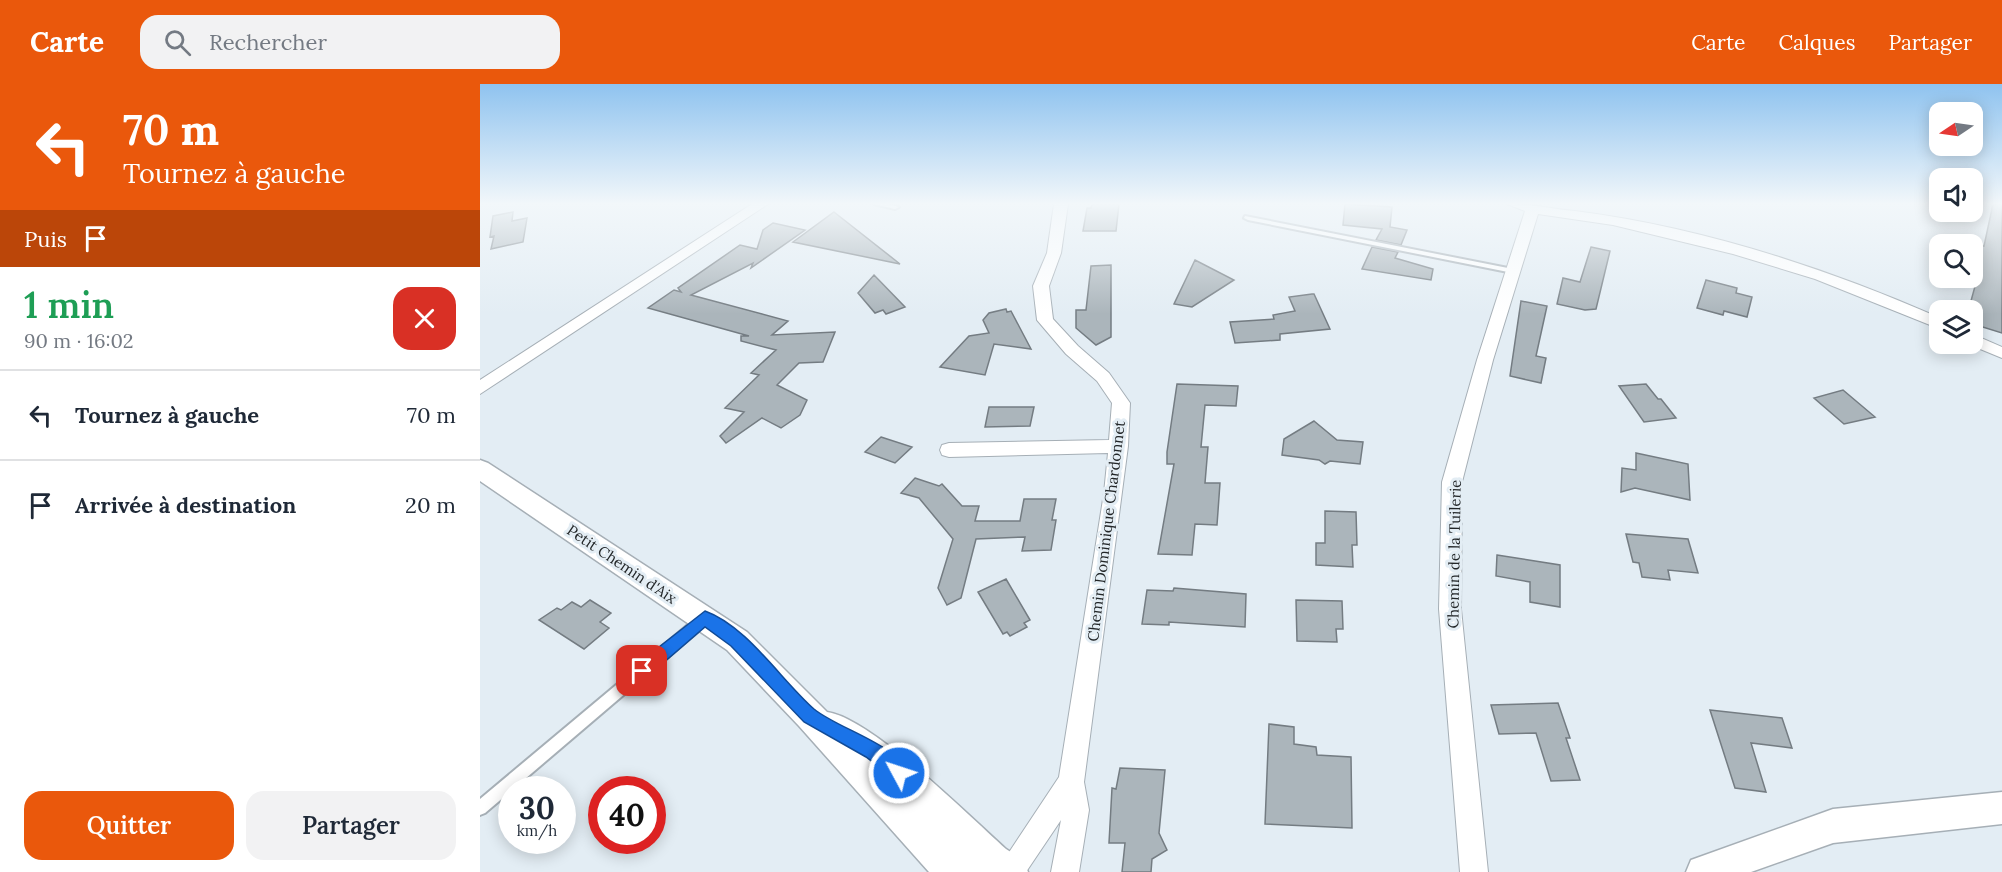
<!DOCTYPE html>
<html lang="fr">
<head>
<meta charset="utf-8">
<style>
  :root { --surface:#fff; --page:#f2f2f3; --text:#1f2937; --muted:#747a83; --line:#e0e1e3; --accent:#ea580c }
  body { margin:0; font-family:Lora,serif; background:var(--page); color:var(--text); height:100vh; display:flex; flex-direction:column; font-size:22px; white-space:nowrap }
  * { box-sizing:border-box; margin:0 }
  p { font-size:20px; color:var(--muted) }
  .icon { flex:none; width:33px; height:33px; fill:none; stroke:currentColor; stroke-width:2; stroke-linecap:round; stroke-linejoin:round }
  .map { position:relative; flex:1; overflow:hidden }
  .side { display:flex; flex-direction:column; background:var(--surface); width:480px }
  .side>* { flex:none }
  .guide { background:#ea580c; color:#fff; overflow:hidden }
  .needle { width:39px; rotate:257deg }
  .buttons { position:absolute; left:1449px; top:18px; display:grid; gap:12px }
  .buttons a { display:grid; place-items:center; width:54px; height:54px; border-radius:12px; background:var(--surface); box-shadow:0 3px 15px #0003; font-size:30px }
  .speed { position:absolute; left:18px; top:692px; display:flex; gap:12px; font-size:30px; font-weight:700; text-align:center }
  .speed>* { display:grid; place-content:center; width:78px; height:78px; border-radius:50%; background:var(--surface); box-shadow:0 3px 15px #0003; line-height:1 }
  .speed small { font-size:15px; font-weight:400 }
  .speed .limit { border:9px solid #d22; background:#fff; color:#111 }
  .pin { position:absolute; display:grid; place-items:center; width:51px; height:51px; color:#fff; margin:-26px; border-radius:12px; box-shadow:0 3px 9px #0006 }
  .me { position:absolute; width:66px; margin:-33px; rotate:310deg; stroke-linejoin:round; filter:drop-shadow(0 0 4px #0008) }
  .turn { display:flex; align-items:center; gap:21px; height:126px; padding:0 24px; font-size:27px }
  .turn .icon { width:78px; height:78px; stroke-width:2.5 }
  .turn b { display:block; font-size:42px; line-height:51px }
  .then { display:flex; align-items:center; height:57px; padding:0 24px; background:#0003; gap:12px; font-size:22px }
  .round { display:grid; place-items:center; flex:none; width:63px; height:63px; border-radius:18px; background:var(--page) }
  .headline { display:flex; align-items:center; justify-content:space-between; height:102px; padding:0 24px }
  h1 { font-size:36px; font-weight:600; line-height:45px; color:#1e9e55 }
  .button { display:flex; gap:12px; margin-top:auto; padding:12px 24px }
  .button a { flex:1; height:69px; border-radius:18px; background:var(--accent); color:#fff; font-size:24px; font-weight:600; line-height:69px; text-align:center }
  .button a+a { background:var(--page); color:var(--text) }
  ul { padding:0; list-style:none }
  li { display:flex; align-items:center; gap:18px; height:90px; padding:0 24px; border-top:2px solid var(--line) }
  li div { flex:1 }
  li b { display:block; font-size:22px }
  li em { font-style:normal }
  header { display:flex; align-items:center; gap:36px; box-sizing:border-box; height:84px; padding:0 30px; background:var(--accent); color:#fff }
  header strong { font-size:28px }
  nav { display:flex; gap:33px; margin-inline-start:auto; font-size:21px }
  .search { width:420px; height:54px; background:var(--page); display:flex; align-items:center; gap:15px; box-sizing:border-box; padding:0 21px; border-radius:18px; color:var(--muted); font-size:22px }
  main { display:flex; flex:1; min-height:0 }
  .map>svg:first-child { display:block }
  .building { fill:#abb5bb; stroke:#747c82; stroke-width:1.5 }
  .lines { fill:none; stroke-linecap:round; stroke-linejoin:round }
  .service-casing { stroke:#a6afb6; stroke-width:4 }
  .minor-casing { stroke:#a6afb6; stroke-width:2 }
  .tertiary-casing { stroke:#a6afb6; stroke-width:3 }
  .service { fill:#fff; fill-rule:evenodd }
  .minor { fill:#fff; fill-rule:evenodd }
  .tertiary { fill:#fff; fill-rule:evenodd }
  .route { fill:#1a73e8; stroke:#114b97; stroke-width:1.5 }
  .labels { text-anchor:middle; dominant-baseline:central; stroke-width:6; stroke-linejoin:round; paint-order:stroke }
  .street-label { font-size:15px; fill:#222628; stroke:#e3edf4 }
</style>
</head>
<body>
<header>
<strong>Carte</strong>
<div class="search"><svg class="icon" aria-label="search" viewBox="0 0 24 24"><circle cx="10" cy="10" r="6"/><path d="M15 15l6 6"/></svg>Rechercher</div>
<nav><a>Carte</a><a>Calques</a><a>Partager</a></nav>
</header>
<main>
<section class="side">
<div class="guide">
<div class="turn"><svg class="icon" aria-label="left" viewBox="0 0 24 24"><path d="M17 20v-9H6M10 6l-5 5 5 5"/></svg><div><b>70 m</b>Tournez à gauche</div></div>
<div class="then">Puis<svg class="icon" aria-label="arrive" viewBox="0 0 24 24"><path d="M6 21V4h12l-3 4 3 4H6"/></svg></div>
</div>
<div class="headline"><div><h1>1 min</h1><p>90 m · 16:02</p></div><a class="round" style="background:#d93025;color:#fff"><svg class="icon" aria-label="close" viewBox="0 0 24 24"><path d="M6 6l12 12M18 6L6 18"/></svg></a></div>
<ul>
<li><svg class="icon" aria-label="left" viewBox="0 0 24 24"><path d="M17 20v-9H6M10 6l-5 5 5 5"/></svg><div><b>Tournez à gauche</b></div><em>70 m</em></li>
<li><svg class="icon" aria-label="arrive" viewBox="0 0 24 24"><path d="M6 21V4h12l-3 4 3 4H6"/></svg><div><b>Arrivée à destination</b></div><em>20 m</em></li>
</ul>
<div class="button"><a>Quitter</a><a>Partager</a></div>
</section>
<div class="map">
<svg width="1522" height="788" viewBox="0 0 1522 788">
  <rect width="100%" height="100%" fill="#e3edf4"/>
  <!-- building -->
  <path class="building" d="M 612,120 L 639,120 L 636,147 L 603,147 L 607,124 L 611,124 Z
    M 865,120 L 912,123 L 910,143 L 927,146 L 921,161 L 896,156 L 902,145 L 863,141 Z
    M 1513,120 L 1522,120 L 1522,249 L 1493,240 L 1496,227 L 1489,224 L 1499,188 L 1496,187 L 1501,161 L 1504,162 Z
    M 33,128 L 32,137 L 47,134 L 43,158 L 11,165 L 14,152 L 10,153 L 13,132 Z
    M 354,128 L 420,180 L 313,158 Z
    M 293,139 L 325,146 L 271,184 L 273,179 L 211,211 L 308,237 L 292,251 L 355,248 L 343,278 L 319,279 L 297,301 L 327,316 L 320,331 L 301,344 L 282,334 L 246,359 L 240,352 L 264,328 L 245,324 L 279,291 L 271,289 L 296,266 L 261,257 L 261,252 L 269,252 L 168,224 L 194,206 L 201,208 L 198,204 L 260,161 L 277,165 L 283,146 Z
    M 892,163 L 918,168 L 915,174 L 953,185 L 951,196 L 882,185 Z
    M 1111,163 L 1130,167 L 1116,225 L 1105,226 L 1077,220 L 1083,194 L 1100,198 Z
    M 715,176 L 754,196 L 712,223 L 694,220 Z
    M 631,181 L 631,253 L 616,261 L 596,244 L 596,226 L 606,226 L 611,182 Z
    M 394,191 L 425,223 L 406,230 L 403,226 L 395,229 L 378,209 Z
    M 1226,196 L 1257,204 L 1256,209 L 1272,213 L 1267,233 L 1244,227 L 1243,231 L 1217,224 Z
    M 832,210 L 834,210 L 850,245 L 800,250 L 800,256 L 755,259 L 750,238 L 794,235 L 793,231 L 815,227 L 809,213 Z
    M 1041,217 L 1067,222 L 1056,272 L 1066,274 L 1061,299 L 1030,292 Z
    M 526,225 L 527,228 L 531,227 L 551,265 L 514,260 L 505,291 L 460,283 L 489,252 L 509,249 L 503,236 L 509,229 Z
    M 697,300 L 758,302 L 756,322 L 725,321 L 721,363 L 728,363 L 725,399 L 740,399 L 737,441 L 715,440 L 712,471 L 678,470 L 694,380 L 687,380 L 687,368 Z
    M 1166,300 L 1178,315 L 1181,315 L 1196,334 L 1164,338 L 1139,302 Z
    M 1363,306 L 1395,333 L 1364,340 L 1334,314 Z
    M 509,323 L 554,323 L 550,342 L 505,343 Z
    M 834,337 L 857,356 L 883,358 L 880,380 L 850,377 L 845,380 L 839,376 L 802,371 L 804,355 Z
    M 401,353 L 432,363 L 415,379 L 385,368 Z
    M 1156,369 L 1208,380 L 1210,416 L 1155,404 L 1141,408 L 1142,384 L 1156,386 Z
    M 435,394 L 459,402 L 462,400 L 482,422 L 499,422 L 495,437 L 540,437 L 544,415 L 576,415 L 572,436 L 576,436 L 571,466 L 542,467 L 545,453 L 496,455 L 481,514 L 467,521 L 458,504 L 473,455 L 439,414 L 421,409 Z
    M 845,427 L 876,428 L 877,461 L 872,461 L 873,483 L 836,481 L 836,459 L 845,459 Z
    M 1146,450 L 1208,455 L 1218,489 L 1188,486 L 1190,496 L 1162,493 L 1159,479 L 1153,478 Z
    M 1017,471 L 1080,481 L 1080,523 L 1050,518 L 1050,498 L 1016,492 Z
    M 526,495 L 550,536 L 544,539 L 547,543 L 530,552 L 527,548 L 523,550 L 498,508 Z
    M 694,504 L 766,510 L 765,543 L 689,538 L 689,541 L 662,540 L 667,506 L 693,507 Z
    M 110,516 L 131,529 L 120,538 L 129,544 L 104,565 L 59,536 L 77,524 L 81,526 L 92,518 L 101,523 Z
    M 816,516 L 862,517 L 863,545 L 856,545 L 857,558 L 817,557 Z
    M 1078,619 L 1090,654 L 1086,654 L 1100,696 L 1071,697 L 1056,649 L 1019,650 L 1011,621 Z
    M 1230,626 L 1302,634 L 1312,664 L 1271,659 L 1286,708 L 1255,704 Z
    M 789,640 L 814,643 L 814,660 L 836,663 L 837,671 L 871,673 L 872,744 L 785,740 Z
    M 640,684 L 685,686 L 679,749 L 687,766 L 672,775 L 671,788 L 642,788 L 645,759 L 629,759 L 632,704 L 636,705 Z"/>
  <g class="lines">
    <!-- service casing -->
    <g class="service-casing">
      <path id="service" d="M 394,120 L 409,120 L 419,123 L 415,125 Z
        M 765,132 L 1033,185 L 1037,187 L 1033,189 L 768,136 L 764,134 Z
        M 225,529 L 229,530 L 231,534 L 229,538 L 5,729 L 0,731 L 0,715 L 221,530 Z"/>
    </g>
    <!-- minor casing -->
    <g class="minor-casing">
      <path id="minor" d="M 272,120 L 288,120 L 0,310 L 0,296 Z
        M 574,120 L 588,120 L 581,169 L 569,202 L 573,235 L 598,262 L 629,289 L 650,319 L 648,362 L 604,698 L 609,726 L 599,788 L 571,788 L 581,736 L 546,788 L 516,788 L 579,693 L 624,409 L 628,369 L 469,373 L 462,371 L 460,366 L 462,361 L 469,359 L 629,356 L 632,319 L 617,297 L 586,270 L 557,236 L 553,202 L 567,169 Z
        M 1027,120 C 1050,119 1072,125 1095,127 C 1220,143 1344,183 1460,234 L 1460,245 L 1335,195 L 1253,170 L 1133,141 L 1058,130 L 1013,276 L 982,398 L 981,525 L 1008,788 L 980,788 L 959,525 L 962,398 L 997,276 L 1045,127 Z
        M 1492,250 L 1522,263 L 1522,274 L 1488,260 L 1492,260 Z
        M 467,749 C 483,756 501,772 508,788 L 474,788 L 457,773 L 453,763 L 457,753 Z"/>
    </g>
    <!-- tertiary casing -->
    <g class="tertiary-casing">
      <path id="tertiary" d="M 0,376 L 8,379 L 267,548 L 347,628 C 391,634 489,732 526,765 L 543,776 L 548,788 L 501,788 L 464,754 L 484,776 L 489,788 L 449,788 L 319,642 L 247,566 L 0,397 Z
        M 1522,708 L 1522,740 L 1353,759 L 1271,788 L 1206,788 L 1211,776 L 1353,725 Z"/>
    </g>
    <!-- service -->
    <use href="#service" class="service"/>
    <!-- minor -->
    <use href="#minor" class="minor"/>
    <!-- tertiary -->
    <use href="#tertiary" class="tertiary"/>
  </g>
  <!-- sky -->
  <linearGradient id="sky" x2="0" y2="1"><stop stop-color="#8fc3ef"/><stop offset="0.52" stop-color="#f2f7fa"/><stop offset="1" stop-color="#f2f7fa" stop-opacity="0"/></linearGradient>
  <rect width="1522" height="230" fill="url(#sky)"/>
  <!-- route -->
  <path class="route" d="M 225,527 C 267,542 301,596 334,625 C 358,645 415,659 428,689 L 425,695 L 419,698 L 386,673 L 324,638 L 251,562 L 225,543 L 168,592 L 162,594 L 156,592 L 154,587 L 156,581 Z"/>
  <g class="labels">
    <!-- street labels -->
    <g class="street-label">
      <text transform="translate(626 447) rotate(-83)">Chemin Dominique Chardonnet</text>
      <text transform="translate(974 470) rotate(-89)">Chemin de la Tuilerie</text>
      <text transform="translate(142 480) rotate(34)">Petit Chemin d'Aix</text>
    </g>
  </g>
</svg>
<div class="buttons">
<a><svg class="needle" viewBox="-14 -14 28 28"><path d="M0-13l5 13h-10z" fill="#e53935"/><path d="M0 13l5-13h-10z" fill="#747a83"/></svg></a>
<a><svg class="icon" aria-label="sound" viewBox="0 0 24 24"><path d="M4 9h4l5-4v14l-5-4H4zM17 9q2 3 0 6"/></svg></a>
<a><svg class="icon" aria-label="search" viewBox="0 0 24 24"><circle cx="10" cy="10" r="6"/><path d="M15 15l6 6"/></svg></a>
<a><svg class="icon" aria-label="layers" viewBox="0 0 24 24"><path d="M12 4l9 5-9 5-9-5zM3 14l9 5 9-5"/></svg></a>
</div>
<div class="speed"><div>30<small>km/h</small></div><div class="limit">40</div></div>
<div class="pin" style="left:162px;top:587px;background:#d93025"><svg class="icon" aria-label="arrive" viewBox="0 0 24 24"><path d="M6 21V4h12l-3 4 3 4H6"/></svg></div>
<svg class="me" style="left:419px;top:689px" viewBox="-20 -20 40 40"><circle r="17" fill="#1a73e8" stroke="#fff" stroke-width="3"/><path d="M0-11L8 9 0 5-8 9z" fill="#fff"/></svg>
</div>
</main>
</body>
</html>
